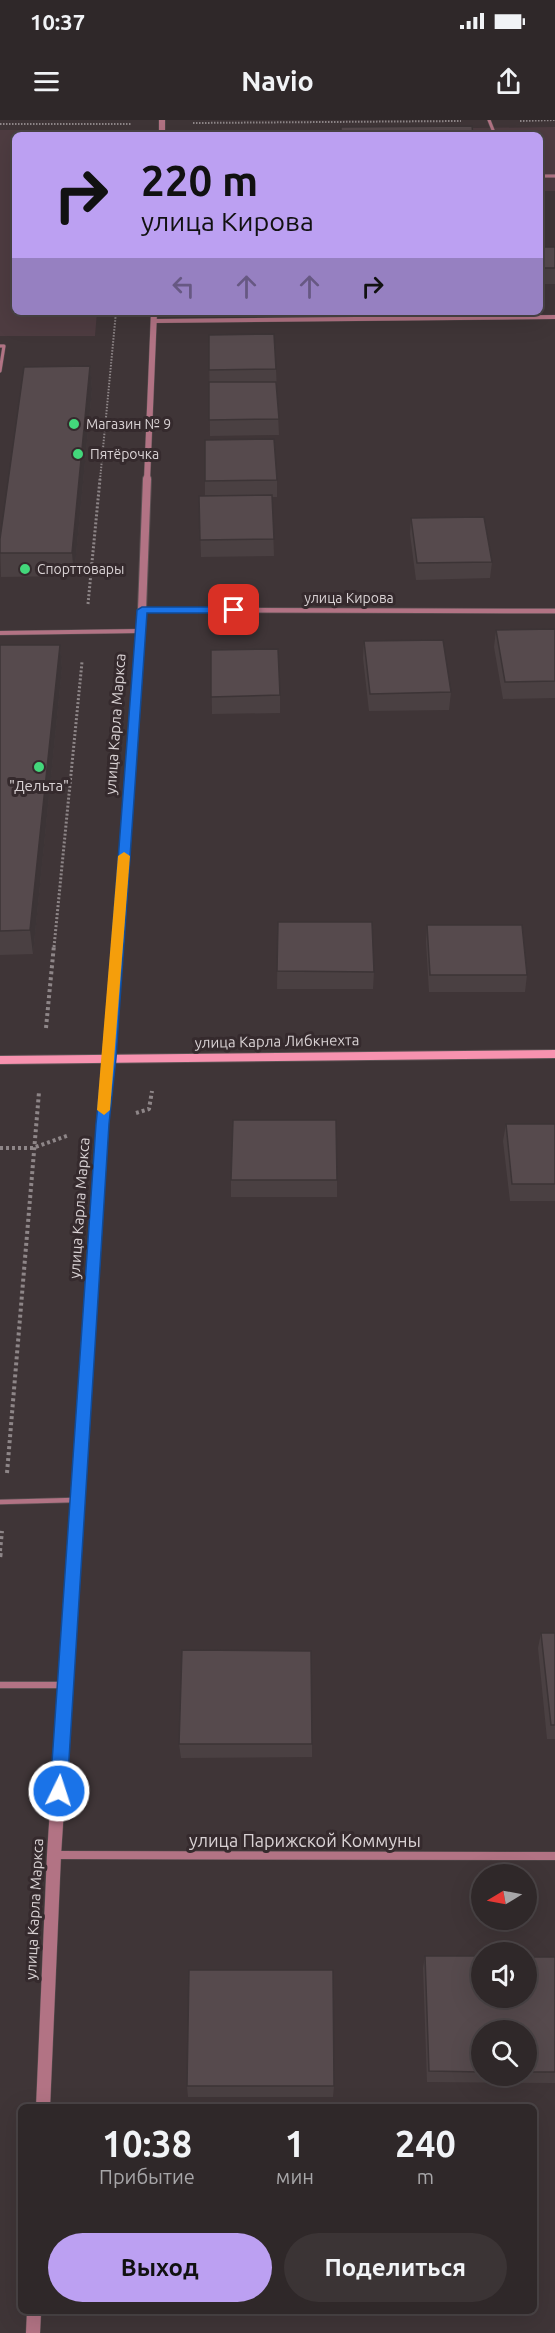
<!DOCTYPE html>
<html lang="ru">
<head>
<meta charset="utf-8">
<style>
  :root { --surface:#2f2829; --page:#3b3435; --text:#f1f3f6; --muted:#a7a6a8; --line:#4a4446; --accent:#bca0f2 }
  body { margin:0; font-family:Ubuntu,sans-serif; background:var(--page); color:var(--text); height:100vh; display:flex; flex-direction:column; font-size:22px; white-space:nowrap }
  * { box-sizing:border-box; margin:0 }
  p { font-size:20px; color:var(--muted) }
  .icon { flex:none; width:33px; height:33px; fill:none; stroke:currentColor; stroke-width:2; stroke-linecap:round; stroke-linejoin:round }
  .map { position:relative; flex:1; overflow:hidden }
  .side { position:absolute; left:18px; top:1984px; width:519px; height:210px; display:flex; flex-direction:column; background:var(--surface); border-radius:9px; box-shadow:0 6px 24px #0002,0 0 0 2px var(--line) }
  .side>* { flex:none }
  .guide { position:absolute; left:12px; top:12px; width:531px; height:183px; border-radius:9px; box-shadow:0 6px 24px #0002,0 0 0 2px var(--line); background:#bca0f2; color:#111; overflow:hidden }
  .needle { width:39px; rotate:260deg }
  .controls { position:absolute; left:471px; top:1744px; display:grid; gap:12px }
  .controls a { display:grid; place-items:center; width:66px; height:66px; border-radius:50%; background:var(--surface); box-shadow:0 6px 24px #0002,0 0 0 2px var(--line); font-size:30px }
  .pin { position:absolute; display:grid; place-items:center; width:51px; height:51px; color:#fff; margin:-26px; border-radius:12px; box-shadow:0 3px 9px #0006 }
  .me { position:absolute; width:66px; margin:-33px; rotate:4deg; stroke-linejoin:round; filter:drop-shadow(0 0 4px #0008) }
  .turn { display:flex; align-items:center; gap:21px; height:126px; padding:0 30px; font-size:27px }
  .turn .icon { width:78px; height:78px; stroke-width:2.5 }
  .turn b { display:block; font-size:42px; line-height:51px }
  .lanes { display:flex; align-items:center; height:57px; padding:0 30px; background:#0003; justify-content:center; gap:30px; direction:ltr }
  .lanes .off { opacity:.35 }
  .eta { display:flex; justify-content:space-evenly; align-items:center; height:102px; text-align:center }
  .eta b { font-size:36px; font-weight:600; line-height:42px }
  .cta { display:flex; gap:12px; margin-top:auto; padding:12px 30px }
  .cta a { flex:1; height:69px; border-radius:36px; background:var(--accent); color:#111; font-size:24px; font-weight:600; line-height:69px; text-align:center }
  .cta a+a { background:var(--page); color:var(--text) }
  .status { display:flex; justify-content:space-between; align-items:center; height:42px; padding:0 30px; background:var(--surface); direction:ltr }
  .status svg { height:16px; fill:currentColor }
  header { display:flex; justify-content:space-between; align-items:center; height:78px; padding:0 30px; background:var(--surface); font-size:27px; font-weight:600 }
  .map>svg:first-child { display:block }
  .built { fill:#4e3c41 }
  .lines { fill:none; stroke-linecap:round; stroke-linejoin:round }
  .service-far3-casing { stroke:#5b5153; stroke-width:4 }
  .service-far2-casing { stroke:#5b5153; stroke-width:5 }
  .service-far1-casing { stroke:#5b5153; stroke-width:6 }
  .service-casing { stroke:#5b5153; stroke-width:8 }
  .minor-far2-casing { stroke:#5b5153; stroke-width:4.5 }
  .minor-far1-casing { stroke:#5b5153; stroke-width:6 }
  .minor-casing { stroke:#5b5153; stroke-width:9 }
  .tertiary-far3-casing { stroke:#5b5153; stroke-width:7 }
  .tertiary-far2-casing { stroke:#5b5153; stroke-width:10 }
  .tertiary-far1-casing { stroke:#5b5153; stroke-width:12 }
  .tertiary-casing { stroke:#5b5153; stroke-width:15 }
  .secondary-casing { stroke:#5b5153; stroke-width:2 }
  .path-far3 { stroke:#8e8688; stroke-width:2; stroke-dasharray:1.5 1.5; stroke-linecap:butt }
  .path-far2 { stroke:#8e8688; stroke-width:3; stroke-dasharray:2 2; stroke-linecap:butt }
  .path-far1 { stroke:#8e8688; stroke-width:4; stroke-dasharray:3 3; stroke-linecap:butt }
  .path { stroke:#8e8688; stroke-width:4.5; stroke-dasharray:4 4; stroke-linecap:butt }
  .service-far3 { stroke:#b27384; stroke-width:3 }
  .service-far2 { stroke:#b27384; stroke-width:4 }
  .service-far1 { stroke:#b27384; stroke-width:4.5 }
  .service { stroke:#b27384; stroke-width:6 }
  .minor-far2 { stroke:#b27384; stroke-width:4 }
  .minor-far1 { stroke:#b27384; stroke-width:4.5 }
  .minor { stroke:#b27384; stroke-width:8 }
  .tertiary-far3 { stroke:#b27384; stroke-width:6 }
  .tertiary-far2 { stroke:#b27384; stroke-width:8 }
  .tertiary-far1 { stroke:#b27384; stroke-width:10 }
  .tertiary { stroke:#b27384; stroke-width:14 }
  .secondary { fill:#f792af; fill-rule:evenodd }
  .wall { fill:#4a4042; fill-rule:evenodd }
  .shaded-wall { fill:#3c3436 }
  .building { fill:#564a4d; stroke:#3c3436; stroke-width:1.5 }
  .route { fill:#1a73e8; stroke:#114b97; stroke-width:1.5 }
  .slow { fill:#f59e0b }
  .poi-dot { fill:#43d77b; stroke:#352a2d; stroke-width:2 }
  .labels { text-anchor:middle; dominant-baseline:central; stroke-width:6; stroke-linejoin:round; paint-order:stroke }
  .far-poi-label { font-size:14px; fill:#d9d2d4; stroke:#352a2d; text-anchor:start }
  .far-street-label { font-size:14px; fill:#d9d2d4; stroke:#352a2d }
  .street-label { font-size:15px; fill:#d9d2d4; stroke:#352a2d }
  .poi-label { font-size:15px; fill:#d9d2d4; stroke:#352a2d }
  .near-street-label { font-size:18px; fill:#d9d2d4; stroke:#352a2d }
</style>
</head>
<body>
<div class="status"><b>10:37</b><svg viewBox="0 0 49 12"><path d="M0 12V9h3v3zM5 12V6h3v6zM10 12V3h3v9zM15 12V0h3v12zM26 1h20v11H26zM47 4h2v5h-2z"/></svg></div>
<header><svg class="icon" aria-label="menu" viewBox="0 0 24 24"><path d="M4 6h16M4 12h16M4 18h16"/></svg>Navio<svg class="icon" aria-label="share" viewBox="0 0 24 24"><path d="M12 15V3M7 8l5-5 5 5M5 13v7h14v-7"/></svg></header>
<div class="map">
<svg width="555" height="2213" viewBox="0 0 555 2213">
  <rect width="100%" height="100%" fill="#3f3537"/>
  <!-- built -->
  <path class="built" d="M 555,7 L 555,71 L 540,71 L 540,15 L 188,15 L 188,12 Z
    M 0,10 L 112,10 L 112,15 L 15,15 L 15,192 L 97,192 L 95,216 L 0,216 Z"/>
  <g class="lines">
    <!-- service-far3 casing -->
    <g class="service-far3-casing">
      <path id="service-far3" d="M 489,0 L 495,15
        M 540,56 L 555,56
        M 0,226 L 4,226 L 0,251"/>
    </g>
    <!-- service-far2 casing -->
    <g class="service-far2-casing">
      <path id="service-far2" d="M 0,513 L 140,511"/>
    </g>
    <!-- service-far1 casing -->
    <g class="service-far1-casing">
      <path id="service-far1" d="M 0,1382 L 75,1380"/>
    </g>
    <!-- service casing -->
    <g class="service-casing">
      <path id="service" d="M 0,1565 L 63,1565"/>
    </g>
    <!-- minor-far2 casing -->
    <g class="minor-far2-casing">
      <path id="minor-far2" d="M 153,201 L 555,197"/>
    </g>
    <!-- minor-far1 casing -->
    <g class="minor-far1-casing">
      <path id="minor-far1" d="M 142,490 L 555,491"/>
    </g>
    <!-- minor casing -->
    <g class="minor-casing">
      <path id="minor" d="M 55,1735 L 555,1736"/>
    </g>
    <!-- tertiary-far3 casing -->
    <g class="tertiary-far3-casing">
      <path id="tertiary-far3" d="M 162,0 L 162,15
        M 147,360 L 154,192"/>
    </g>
    <!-- tertiary-far2 casing -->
    <g class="tertiary-far2-casing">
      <path id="tertiary-far2" d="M 117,827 L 142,490 L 147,359"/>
    </g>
    <!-- tertiary-far1 casing -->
    <g class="tertiary-far1-casing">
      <path id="tertiary-far1" d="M 74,1431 L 102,1004 L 117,825"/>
    </g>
    <!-- tertiary casing -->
    <g class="tertiary-casing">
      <path id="tertiary" d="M 43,1988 L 54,1735 L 74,1429
        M 33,2213 L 34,2192"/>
    </g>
    <!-- secondary casing -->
    <g class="secondary-casing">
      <path id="secondary" d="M 555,930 L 555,938 L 0,944 L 0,936 Z"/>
    </g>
    <!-- path-far3 -->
    <path class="path-far3" d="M 520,1 L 555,0
      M 193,3 L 461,1
      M 0,4 L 131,4
      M 100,360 L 116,192"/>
    <!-- path-far2 -->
    <path class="path-far2" d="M 88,484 L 100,359
      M 54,827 L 82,542"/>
    <!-- path-far1 -->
    <path class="path-far1" d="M 46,908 L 54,825
      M 136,993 L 149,989 L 152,971
      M 0,1028 L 33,1028 L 69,1015
      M 7,1353 L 39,972
      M 0,1431 L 2,1411"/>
    <!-- path -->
    <path class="path" d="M 0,1437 L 1,1429"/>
    <!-- service-far3 -->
    <use href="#service-far3" class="service-far3"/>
    <!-- service-far2 -->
    <use href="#service-far2" class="service-far2"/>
    <!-- service-far1 -->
    <use href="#service-far1" class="service-far1"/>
    <!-- service -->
    <use href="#service" class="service"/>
    <!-- minor-far2 -->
    <use href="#minor-far2" class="minor-far2"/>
    <!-- minor-far1 -->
    <use href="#minor-far1" class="minor-far1"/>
    <!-- minor -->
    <use href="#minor" class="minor"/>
    <!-- tertiary-far3 -->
    <use href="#tertiary-far3" class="tertiary-far3"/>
    <!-- tertiary-far2 -->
    <use href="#tertiary-far2" class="tertiary-far2"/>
    <!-- tertiary-far1 -->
    <use href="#tertiary-far1" class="tertiary-far1"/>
    <!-- tertiary -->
    <use href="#tertiary" class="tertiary"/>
    <!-- secondary -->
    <use href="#secondary" class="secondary"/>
  </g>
  <!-- wall -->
  <path class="wall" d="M 540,127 L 555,127 L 555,164 L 540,164 Z
    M 209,215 L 276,249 L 279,315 L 210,316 Z
    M 90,246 L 92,269 L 74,456 L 1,457 L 0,419 Z
    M 277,360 L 277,377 L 272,377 L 274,436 L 201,437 L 199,376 L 205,376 L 205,361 Z
    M 411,398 L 492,442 L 490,458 L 416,460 L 410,414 Z
    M 555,509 L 555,578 L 503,579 L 494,527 L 496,510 Z
    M 364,521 L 451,572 L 449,590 L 369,591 L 363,538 Z
    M 0,525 L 60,525 L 62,548 L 33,834 L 0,835 Z
    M 211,530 L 280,575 L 280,593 L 212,594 Z
    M 278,802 L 374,852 L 373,869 L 277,869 Z
    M 427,805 L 527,855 L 525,872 L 429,872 L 426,822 Z
    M 506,1004 L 555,1004 L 555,1081 L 510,1081 L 503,1021 Z
    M 231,1060 L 337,1060 L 337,1077 L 231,1077 Z
    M 541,1513 L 555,1513 L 555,1619 L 547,1619 L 538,1528 Z
    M 179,1624 L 312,1624 L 312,1637 L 181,1638 Z
    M 425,1836 L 555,1837 L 555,1963 L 427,1962 L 423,1848 ZM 482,1911 L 526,1911 L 526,1956 L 482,1956 Z
    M 187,1966 L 334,1966 L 333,1977 L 188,1977 Z"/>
  <!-- shaded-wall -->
  <path class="shaded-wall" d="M 90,246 L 92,269 L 74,456 L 72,433 Z
    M 60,525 L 62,548 L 33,834 L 30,810 Z"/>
  <!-- building -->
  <path class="building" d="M 472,6 L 473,15 L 341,15 L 341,7 Z
    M 540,127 L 555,127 L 555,148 L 540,148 Z
    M 274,214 L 276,249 L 209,250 L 209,215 Z
    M 90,246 L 72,433 L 0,433 L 0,419 L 24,247 Z
    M 209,262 L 276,262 L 279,299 L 209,300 Z
    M 274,319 L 277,360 L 205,361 L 205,320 Z
    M 272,375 L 274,419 L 200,420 L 199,376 Z
    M 484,397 L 492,442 L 417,443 L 411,398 Z
    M 555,509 L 555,561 L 505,562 L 496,510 Z
    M 443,520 L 451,572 L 370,574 L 364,521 Z
    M 0,525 L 60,525 L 30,810 L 0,811 Z
    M 278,529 L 280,575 L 211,577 L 211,530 Z
    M 278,802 L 372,802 L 374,852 L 277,851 Z
    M 427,805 L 522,805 L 527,855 L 430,855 Z
    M 233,1000 L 336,1000 L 337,1060 L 231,1060 Z
    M 506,1004 L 555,1004 L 555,1064 L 512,1064 Z
    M 541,1513 L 555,1513 L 555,1605 L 551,1605 Z
    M 182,1530 L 311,1531 L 312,1624 L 179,1624 Z
    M 425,1836 L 482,1836 L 482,1878 L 526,1878 L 526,1837 L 555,1837 L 555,1952 L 526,1952 L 526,1911 L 482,1911 L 482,1952 L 429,1951 Z
    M 189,1850 L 333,1850 L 334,1966 L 187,1966 Z"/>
  <!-- route -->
  <path class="route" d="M 142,487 L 234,487 L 239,490 L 234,493 L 147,493 L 116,938 L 109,1004 L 67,1671 L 65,1677 L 59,1679 L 53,1677 L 50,1671 L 96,1004 L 103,938 L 137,490 Z"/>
  <!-- slow -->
  <path class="slow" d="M 124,732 L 130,736 L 110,990 L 104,995 L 97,990 L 118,736 Z"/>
  <!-- markers -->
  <g class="poi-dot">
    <circle cx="74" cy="304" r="6"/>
    <circle cx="78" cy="334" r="6"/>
    <circle cx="25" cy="449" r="6"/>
    <circle cx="39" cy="647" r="6"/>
  </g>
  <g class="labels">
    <!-- far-poi labels -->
    <g class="far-poi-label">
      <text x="86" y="304">Магазин № 9</text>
      <text x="90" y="334">Пятёрочка</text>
      <text x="37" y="449">Спорттовары</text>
    </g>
    <!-- far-street labels -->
    <g class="far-street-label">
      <text x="349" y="478">улица Кирова</text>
    </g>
    <!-- street labels -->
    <g class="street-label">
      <text transform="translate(115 604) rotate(-86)">улица Карла Маркса</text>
      <text transform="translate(277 921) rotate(-1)">улица Карла Либкнехта</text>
      <text transform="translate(79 1088) rotate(-86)">улица Карла Маркса</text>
      <text transform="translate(34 1789) rotate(-87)">улица Карла Маркса</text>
    </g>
    <!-- poi labels -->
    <g class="poi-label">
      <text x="39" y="665">"Дельта"</text>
    </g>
    <!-- near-street labels -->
    <g class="near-street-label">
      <text x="305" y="1720">улица Парижской Коммуны</text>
    </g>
  </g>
</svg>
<div class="controls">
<a><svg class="needle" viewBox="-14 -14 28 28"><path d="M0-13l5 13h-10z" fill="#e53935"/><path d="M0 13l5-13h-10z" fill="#a7a6a8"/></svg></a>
<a><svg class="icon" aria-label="sound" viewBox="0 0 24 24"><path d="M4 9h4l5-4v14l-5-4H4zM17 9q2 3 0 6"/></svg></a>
<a><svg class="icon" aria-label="search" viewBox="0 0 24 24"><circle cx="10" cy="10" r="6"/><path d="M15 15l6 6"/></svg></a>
</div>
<div class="pin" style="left:234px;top:490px;background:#d93025"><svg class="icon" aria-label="arrive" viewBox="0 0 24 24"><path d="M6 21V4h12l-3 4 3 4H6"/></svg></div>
<svg class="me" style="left:59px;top:1671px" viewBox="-20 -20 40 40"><circle r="17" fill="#1a73e8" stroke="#fff" stroke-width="3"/><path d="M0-11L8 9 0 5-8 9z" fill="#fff"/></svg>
<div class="guide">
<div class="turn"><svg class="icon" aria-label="right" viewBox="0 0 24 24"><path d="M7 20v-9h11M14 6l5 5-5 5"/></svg><div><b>220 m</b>улица Кирова</div></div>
<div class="lanes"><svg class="icon off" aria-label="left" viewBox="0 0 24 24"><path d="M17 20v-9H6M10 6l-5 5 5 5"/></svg><svg class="icon off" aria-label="ahead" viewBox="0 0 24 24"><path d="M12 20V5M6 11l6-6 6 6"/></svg><svg class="icon off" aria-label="ahead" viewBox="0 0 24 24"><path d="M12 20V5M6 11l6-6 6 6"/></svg><svg class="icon" aria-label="right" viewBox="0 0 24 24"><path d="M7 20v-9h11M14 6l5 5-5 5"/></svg></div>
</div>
<section class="side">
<div class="eta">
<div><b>10:38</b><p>Прибытие</p></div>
<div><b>1</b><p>мин</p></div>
<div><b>240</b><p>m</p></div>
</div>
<div class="cta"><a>Выход</a><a>Поделиться</a></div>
</section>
</div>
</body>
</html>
